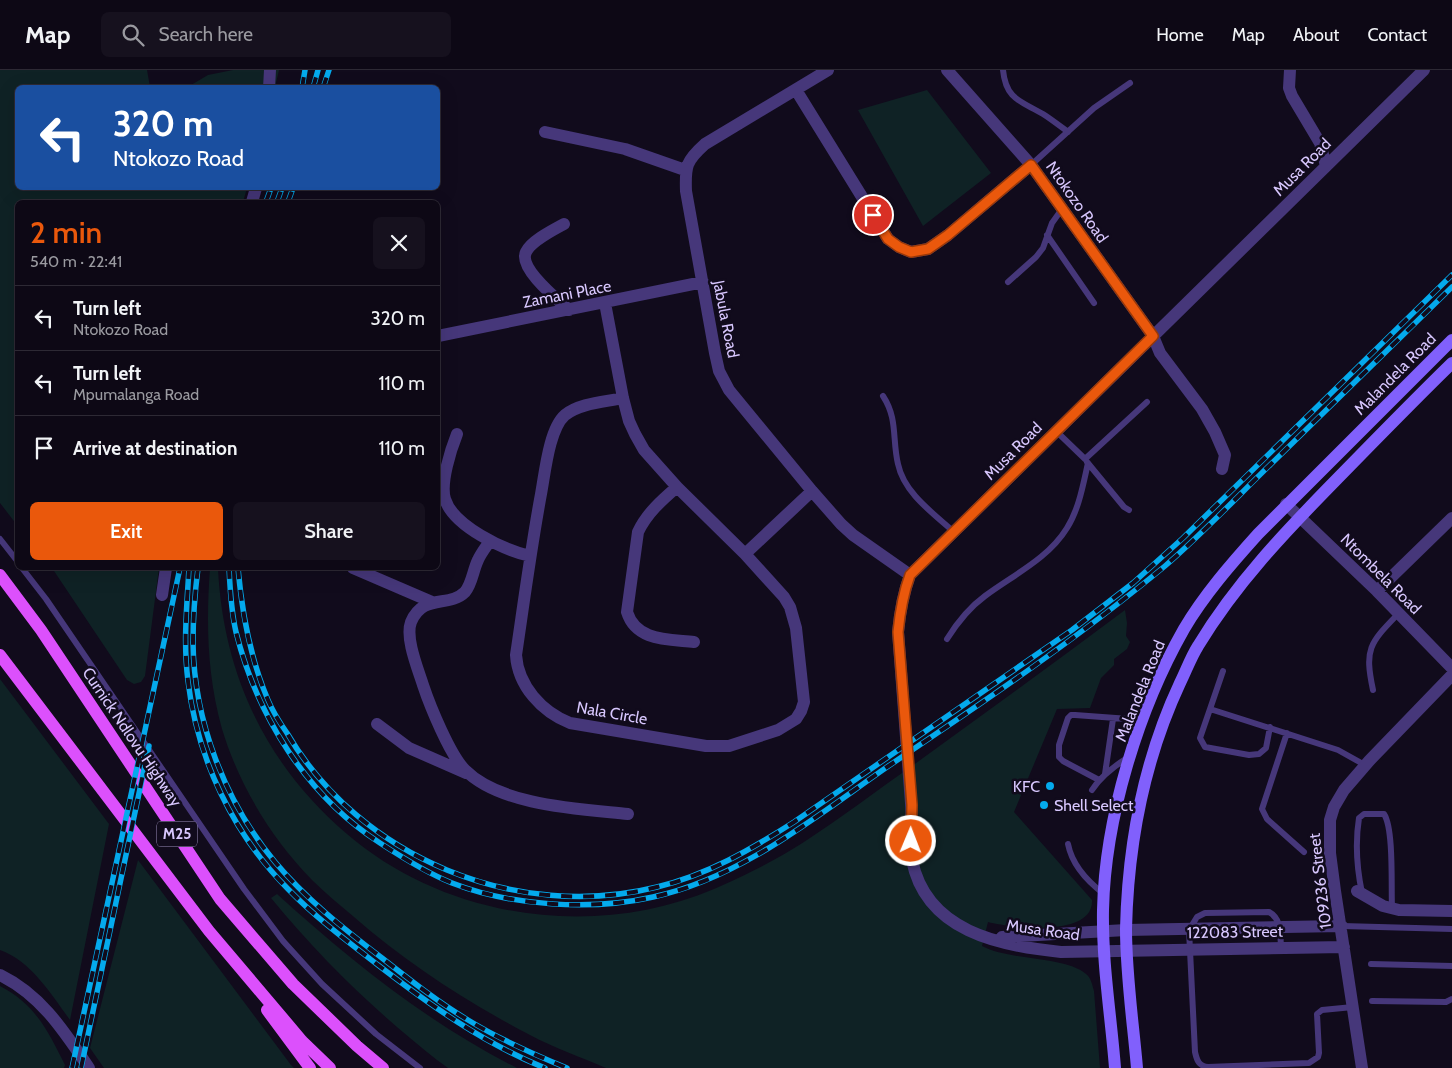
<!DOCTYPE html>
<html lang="en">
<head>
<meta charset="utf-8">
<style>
  :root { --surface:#0d0815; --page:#16111e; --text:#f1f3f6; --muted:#9a9aa0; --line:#2d2934; --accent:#ea580c }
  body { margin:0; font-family:Cabin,sans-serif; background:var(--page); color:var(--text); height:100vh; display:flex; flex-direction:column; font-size:19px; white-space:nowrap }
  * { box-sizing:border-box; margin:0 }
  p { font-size:16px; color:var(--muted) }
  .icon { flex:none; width:28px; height:28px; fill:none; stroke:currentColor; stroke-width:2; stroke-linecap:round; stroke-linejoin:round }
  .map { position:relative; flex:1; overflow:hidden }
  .panel { position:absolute; left:15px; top:130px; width:425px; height:370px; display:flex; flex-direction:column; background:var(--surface); border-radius:8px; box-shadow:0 5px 20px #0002,0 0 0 1px var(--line) }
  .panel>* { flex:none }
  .hud { position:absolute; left:15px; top:15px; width:425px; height:105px; border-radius:8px; box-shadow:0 5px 20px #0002,0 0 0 1px var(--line); background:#1a4fa0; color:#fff; overflow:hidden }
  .pin { position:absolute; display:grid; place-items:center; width:42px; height:42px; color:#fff; margin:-21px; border:2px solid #fff; border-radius:50%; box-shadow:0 1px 5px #0007 }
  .me { position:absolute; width:55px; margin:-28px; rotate:1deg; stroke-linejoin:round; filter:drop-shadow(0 0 4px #0008) }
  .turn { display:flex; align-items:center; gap:18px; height:105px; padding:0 15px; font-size:22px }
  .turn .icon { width:65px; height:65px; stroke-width:2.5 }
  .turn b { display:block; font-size:35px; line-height:42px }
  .round { display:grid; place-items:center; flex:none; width:52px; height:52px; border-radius:8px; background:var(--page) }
  .headline { display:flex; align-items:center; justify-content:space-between; height:85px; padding:0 15px }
  h1 { font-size:30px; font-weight:600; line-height:38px; color:var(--accent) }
  .button { display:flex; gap:10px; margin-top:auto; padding:10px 15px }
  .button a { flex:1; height:58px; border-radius:8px; background:var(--accent); color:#fff; font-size:20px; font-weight:600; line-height:58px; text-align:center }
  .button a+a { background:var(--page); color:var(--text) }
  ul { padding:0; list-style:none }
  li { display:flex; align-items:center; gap:15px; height:65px; padding:0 15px; border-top:1px solid var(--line) }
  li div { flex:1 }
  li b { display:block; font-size:19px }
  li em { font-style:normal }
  header { display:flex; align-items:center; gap:30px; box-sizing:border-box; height:70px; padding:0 25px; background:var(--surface); border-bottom:1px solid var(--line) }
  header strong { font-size:24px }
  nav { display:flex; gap:28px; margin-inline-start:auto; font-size:18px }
  .search { width:350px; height:45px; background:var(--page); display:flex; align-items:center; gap:12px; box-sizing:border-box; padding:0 18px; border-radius:8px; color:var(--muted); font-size:19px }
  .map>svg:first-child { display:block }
  .green { fill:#0f2225 }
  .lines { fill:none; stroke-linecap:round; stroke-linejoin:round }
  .lane { stroke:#46377a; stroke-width:6 }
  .street { stroke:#46377a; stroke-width:12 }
  .secondary { stroke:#8160fc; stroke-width:12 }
  .primary { stroke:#dc50fc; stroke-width:12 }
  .rail-casing { stroke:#04aaed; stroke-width:5.5 }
  .rail { stroke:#110b1c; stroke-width:4; stroke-dasharray:11; stroke-linecap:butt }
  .route-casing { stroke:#983908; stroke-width:12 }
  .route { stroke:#ea580c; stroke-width:9 }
  .poi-dot { fill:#04aaed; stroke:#110b1c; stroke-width:2 }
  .labels { text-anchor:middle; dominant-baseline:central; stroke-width:5; stroke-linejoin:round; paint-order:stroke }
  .shield { fill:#110b1c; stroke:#9c8fba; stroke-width:1 }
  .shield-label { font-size:15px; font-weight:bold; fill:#d8c7fe }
  .street-label { font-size:16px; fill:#d8c7fe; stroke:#110b1c }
  .poi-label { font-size:16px; fill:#d8c7fe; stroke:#110b1c; text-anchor:end }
</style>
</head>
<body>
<header>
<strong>Map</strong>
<div class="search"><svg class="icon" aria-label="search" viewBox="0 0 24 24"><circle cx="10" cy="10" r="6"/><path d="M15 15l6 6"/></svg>Search here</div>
<nav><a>Home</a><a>Map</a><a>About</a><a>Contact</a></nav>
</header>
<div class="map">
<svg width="1452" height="998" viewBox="0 0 1452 998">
  <rect width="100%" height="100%" fill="#110b1c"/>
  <!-- green -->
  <path class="green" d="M 0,0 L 147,0 L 150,17 L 18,18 L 18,118 L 247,118 L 243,132 L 18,132 L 17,455 L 0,433 Z
    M 233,0 L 279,0 L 275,17 L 186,18 L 208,5 Z
    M 927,20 L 991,103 L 923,156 L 858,40 Z
    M 52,498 L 159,498 L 145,606 L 141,612 L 134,614 L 127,610 Z
    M 210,498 L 218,498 C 223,604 266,695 347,764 C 446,849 594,870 714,819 C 742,807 778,789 804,772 C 841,748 876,721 912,696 C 983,645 1054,593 1125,540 L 1127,553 L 1126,566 L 1130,572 L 1127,579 L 1114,589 L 1114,595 L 1101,608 L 1090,638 L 1057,639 L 1014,742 L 1092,830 C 1094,868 1011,858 988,852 L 982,876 C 1010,891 1065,886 1086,904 C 1091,908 1092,914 1094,921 L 1100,998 L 606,998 C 581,987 554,978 530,965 C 467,932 408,894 354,847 C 340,835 325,823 312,810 C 271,768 239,715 222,659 C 207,605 206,553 210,498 Z
    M 0,609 L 109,754 L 70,950 C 51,924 31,891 0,880 Z
    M 138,790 L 291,995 L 294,998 L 104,998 L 90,978 Z
    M 277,824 C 351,891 428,953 517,998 L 448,998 L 437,990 C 376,942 321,889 271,828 Z
    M 0,916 C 36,935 48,961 65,995 L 64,998 L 0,998 Z"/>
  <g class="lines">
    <!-- lane -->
    <path class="lane" d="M 1003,0 C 1006,30 1021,31 1043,44 C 1051,49 1060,56 1068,62
      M 1031,95 L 1094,38 L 1130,13
      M 1047,165 L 1094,233
      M 1008,212 L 1036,187 L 1043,178 L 1052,153 L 1062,139
      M 883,326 C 898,349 892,369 898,394 C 904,423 933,443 954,462
      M 1056,361 L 1085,389 L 1147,332
      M 1087,392 L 1124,437 L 1129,440
      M 0,469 L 18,492
      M 22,498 L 46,529 L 244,819 L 283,871 L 322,914 L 376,964 L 420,998
      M 947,569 C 957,553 970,537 985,526 C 1013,505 1048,489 1067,458 C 1079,439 1083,415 1088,393
      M 1223,601 L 1210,639 L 1338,680 L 1365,695
      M 1373,620 C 1364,578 1370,573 1399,543
      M 1210,639 L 1200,668 L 1205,677 L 1249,685 L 1259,684 L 1266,678 L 1270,657
      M 1287,663 L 1262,739 L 1267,749 L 1304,782
      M 1105,704 L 1113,649
      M 1099,710 L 1063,691 L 1059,687 L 1059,675 L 1068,648 L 1071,645 L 1075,645 L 1143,650
      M 1092,720 C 1101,706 1113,697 1127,688
      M 1068,774 C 1072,795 1087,811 1104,824
      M 1362,823 C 1357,799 1355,773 1359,748 L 1364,744 L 1384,744 C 1394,759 1391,818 1392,838
      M 1342,856 L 1452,859
      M 1281,877 C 1280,865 1282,849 1269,842 L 1205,843 L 1197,847 L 1189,860 L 1195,982 C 1197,991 1199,996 1208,997 L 1309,993 L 1318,987 L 1319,983 L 1317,944 L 1322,940 L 1353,937
      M 1371,894 L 1452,896
      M 1372,931 L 1446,932 L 1452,929"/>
    <!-- street -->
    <path class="street" d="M 828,0 L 705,74 C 686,91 685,96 686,121 L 715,283 L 719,301 L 729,320 L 812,421 L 841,454 L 853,465 L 910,505
      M 947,0 L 1031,95 L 1153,266 L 1160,283 L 1202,339 L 1215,362 L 1225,385 L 1222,399
      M 1290,0 L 1289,18 L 1292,26 L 1320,73 L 1326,96
      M 269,18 L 270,0
      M 796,20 L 888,169 L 899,177 L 911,182 L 928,179 L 948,165 L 1031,95
      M 545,62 L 625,79 L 685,100
      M 252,132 L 256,118
      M 564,154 C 553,160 531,171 526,182 C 518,198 558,230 569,240
      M 605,233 L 623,328 L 629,351 L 635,364 L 644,380 L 677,417 L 745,484 L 784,527 L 790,537 L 796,558 L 804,632 L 801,641 L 796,649 L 778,660 L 729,676 L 706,676 L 570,653 C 542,642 518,616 516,585 C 524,531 531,478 541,424 C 545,403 549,359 565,345 C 580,333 605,332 623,328
      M 438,266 L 703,212
      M 457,364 C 451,379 440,413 445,429 C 453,456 504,480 530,486
      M 677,417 C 662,430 647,443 638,462 L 627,542 C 636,571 667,569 694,572
      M 1286,434 L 1377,521 L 1452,598
      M 490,471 C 486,477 481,483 478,490 C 473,500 472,514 465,522 C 449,538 423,523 411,552 C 405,568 418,599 423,615 C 430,636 450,685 465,700 C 501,736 580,739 628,744
      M 745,484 L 812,421
      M 353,498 L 432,532
      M 1377,521 L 1452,448
      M 162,525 L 166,498
      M 377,654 L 409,678 L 466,703
      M 1357,821 L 1383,836 L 1399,840 L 1452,841
      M 1002,867 L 1126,860 L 1342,856
      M 1344,877 L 1061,882 C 999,876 926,861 912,790 C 908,772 913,751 911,733 C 907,676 902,619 898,562 C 900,541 903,524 910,505 L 1424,0
      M 0,905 C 41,925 64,961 89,998
      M 1362,998 L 1335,821 L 1330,783 L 1330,750 L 1334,737 L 1344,720 L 1369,691 L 1452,605"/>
    <!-- secondary -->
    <path class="secondary" d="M 1115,998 C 1111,946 1102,893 1103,840 C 1105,748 1138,640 1184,559 C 1204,525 1231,494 1258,464 L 1452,270
      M 1137,998 C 1133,952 1126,905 1126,859 C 1128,774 1144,690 1180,613 C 1186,601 1191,587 1198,576 C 1236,513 1286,461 1337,409 C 1375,370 1413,331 1452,293"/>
    <!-- primary -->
    <path class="primary" d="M 0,505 L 41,560 L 220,829 L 293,914 L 357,976 L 383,998
      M 0,585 L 209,861 L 302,971 L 330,998
      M 267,940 L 310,998"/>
    <!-- rail casing -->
    <g class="rail-casing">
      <path id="rail" d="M 302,18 L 305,0
        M 313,18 L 318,0
        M 323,18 L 329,0
        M 266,132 L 271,118
        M 277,132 L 282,118
        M 288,132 L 293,118
        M 189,498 C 187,535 183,573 188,611 C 197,688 233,764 288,819 C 315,847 347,871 378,895 C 430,935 483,973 545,998
        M 198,498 C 195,522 193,548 193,573 C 194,651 225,732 275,792 C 306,829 344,859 382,888 C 410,910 438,932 468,950 C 499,969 533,984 567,998
        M 229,498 C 230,519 231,541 236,562 C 257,646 307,726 380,773 C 403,788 427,803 452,813 C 511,836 591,841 653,827 C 741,808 815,747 887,697 C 982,633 1077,569 1165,496 C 1202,464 1236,428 1271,394 C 1331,335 1392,276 1452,217
        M 238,498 C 242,543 250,588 268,630 C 273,642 280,653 287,663 C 360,788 517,852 657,817 C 707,805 750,780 794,752 L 1072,560 L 1133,513 L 1183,468 L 1452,205
        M 72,998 L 180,498
        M 81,998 L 149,676"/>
    </g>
    <!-- rail -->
    <use href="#rail" class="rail"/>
  </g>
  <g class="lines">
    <!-- route casing -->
    <g class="route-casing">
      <path id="route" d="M 873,145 L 888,169 L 899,177 L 911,182 L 928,179 L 948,165 L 1031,95 L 1153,266 L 910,505 C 903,524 900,542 898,562 L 912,735 L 911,771"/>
    </g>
    <!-- route -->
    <use href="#route" class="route"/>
  </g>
  <!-- markers -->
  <g class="poi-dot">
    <circle cx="1050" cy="716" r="5"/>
    <circle cx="1044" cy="735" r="5"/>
  </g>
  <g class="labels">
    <!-- shield labels -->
    <rect class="shield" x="157" y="751.5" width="40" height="25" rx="4"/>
    <g class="shield-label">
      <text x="177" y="764">M25</text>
    </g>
    <!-- street labels -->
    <g class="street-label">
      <text transform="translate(1302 97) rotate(-45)">Musa Road</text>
      <text transform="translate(1077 132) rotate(55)">Ntokozo Road</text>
      <text transform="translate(567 224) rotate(-11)">Zamani Place</text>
      <text transform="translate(726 249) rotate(79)">Jabula Road</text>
      <text transform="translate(1395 304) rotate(-45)">Malandela Road</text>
      <text transform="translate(1013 381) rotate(-45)">Musa Road</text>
      <text transform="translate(1381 504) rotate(45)">Ntombela Road</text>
      <text transform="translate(1140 621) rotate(-68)">Malandela Road</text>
      <text transform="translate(612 643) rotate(10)">Nala Circle</text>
      <text transform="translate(132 667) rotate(56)">Curnick Ndlovu Highway</text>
      <text transform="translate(1320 811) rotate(-97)">109236 Street</text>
      <text transform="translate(1043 860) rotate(8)">Musa Road</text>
      <text transform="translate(1235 862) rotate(-1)">122083 Street</text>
    </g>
    <!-- poi labels -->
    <g class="poi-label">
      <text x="1040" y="716">KFC</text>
      <text x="1054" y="735" text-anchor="start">Shell Select</text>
    </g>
  </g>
</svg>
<div class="pin" style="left:873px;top:145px;background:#d93025"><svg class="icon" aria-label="arrive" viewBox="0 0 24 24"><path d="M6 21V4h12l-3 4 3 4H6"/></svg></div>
<svg class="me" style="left:911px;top:771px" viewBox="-20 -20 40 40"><circle r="17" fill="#ea580c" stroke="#fff" stroke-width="3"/><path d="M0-11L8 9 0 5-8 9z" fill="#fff"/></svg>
<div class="hud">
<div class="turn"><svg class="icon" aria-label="left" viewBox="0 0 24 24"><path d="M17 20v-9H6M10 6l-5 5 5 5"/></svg><div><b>320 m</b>Ntokozo Road</div></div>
</div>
<section class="panel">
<div class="headline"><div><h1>2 min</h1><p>540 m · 22:41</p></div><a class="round"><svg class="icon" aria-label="close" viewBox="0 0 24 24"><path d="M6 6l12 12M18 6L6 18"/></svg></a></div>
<ul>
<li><svg class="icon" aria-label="left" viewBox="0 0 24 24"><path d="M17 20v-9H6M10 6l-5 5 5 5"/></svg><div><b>Turn left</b><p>Ntokozo Road</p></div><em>320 m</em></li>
<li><svg class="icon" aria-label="left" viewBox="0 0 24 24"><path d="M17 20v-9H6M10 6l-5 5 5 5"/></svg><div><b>Turn left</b><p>Mpumalanga Road</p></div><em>110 m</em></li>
<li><svg class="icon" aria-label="arrive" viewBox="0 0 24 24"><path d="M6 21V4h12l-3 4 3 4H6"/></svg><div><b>Arrive at destination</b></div><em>110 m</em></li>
</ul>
<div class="button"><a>Exit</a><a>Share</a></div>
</section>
</div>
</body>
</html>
